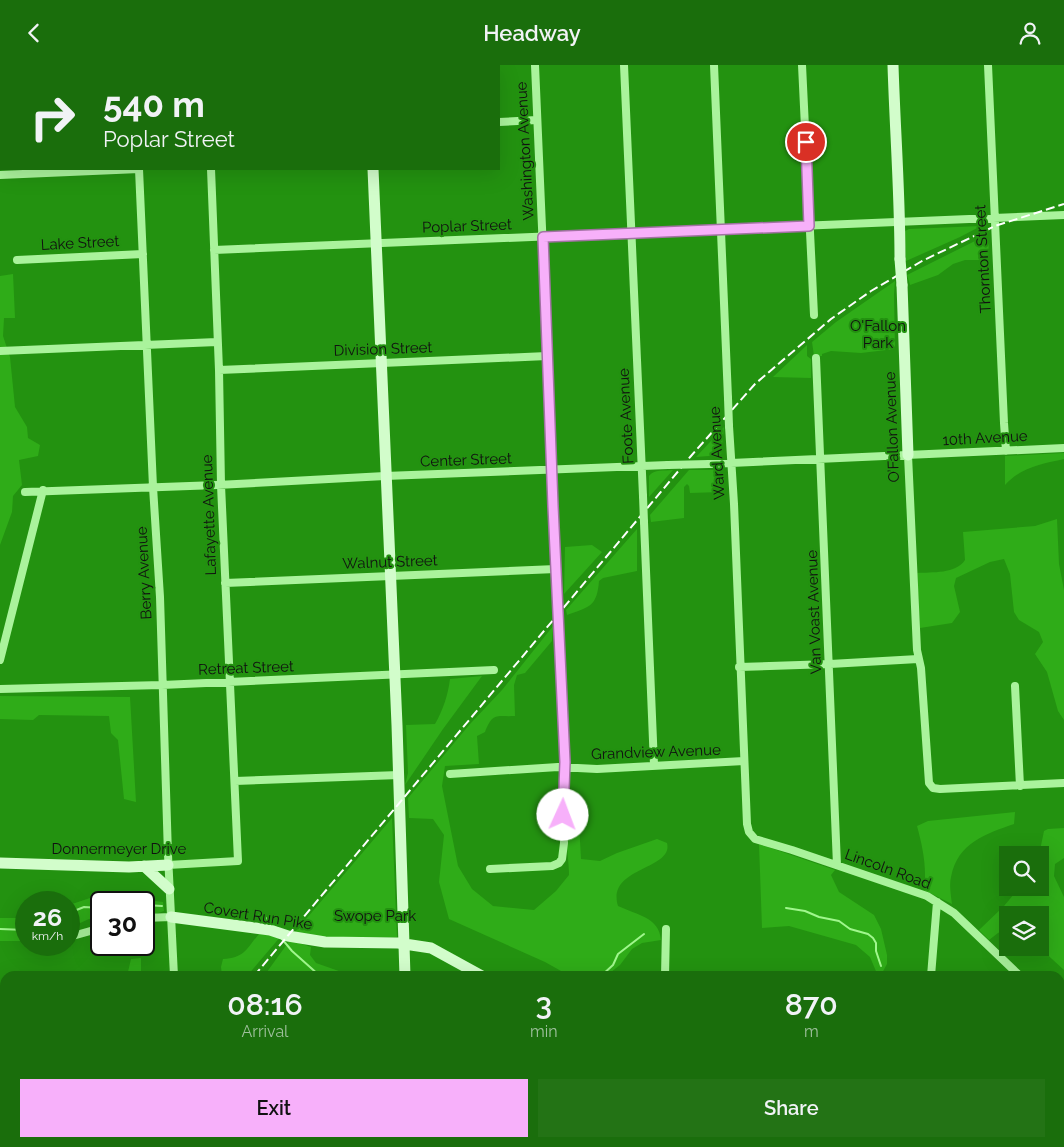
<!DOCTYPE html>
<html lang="en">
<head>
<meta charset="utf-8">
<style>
  :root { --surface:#1a6e0c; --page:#237315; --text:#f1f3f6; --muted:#9fc09d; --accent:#f7b0fa }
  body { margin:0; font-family:Raleway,sans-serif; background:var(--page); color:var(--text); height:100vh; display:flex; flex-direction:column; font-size:19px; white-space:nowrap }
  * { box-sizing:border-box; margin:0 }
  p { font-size:16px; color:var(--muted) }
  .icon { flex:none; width:28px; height:28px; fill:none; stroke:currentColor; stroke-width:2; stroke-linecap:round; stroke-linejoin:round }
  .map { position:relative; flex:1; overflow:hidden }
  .sheet { position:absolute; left:0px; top:906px; width:1065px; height:176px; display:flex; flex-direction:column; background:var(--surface); border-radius:15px 15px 0 0; box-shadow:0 5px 20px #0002 }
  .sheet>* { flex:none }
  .banner { position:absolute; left:0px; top:0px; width:500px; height:105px; box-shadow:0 5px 20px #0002; background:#1a6e0c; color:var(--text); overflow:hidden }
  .tools { position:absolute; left:999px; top:781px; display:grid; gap:10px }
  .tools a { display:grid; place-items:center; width:50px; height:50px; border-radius:0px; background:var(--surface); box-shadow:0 5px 20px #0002; font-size:25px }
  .speed { position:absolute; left:15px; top:826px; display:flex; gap:10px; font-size:25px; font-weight:700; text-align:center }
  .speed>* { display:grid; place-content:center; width:65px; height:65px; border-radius:50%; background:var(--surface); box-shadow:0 5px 20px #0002; line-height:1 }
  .speed small { font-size:12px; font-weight:400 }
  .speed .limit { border:2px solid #111; border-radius:8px; background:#fff; color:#111 }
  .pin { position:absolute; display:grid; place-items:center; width:42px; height:42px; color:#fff; margin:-21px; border:2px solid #fff; border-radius:50%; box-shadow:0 1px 5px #0007 }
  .me { position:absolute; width:55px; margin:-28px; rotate:2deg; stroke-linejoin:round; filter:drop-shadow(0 0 4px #0008) }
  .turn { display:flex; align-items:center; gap:18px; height:105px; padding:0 20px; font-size:22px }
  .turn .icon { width:65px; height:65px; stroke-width:2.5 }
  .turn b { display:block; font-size:35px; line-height:42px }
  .eta { display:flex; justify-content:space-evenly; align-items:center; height:85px; text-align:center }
  .eta b { font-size:30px; font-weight:600; line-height:35px }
  .button { display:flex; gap:10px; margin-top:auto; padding:10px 20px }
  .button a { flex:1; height:58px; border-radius:0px; background:var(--accent); color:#111; font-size:20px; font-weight:600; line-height:58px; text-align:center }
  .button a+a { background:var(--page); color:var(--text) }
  header { display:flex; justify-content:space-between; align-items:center; height:65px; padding:0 20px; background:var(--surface); font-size:22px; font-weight:600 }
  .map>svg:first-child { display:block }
  .green { fill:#2fac18 }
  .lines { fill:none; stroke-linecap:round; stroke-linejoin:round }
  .stream { stroke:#a0f78d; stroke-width:2 }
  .street { stroke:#aaf39c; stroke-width:8 }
  .secondary { stroke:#d2fdcb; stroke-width:11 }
  .rail { stroke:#fff; stroke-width:2; stroke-dasharray:9 4; stroke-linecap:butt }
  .street-bridge { stroke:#aaf39c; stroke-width:8 }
  .secondary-bridge { stroke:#d2fdcb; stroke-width:11 }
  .route-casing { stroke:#a172a2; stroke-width:12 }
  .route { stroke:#f7b0fa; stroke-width:9 }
  .labels { text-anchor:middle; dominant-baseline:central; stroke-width:4; stroke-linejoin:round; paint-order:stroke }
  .street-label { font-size:15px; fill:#111; stroke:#239210 }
  .park-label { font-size:15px; fill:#111; stroke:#239210 }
</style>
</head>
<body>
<header><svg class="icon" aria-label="back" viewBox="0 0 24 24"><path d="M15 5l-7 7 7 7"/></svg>Headway<svg class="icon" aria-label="person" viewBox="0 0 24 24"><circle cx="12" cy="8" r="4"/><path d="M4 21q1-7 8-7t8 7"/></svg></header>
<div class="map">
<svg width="1064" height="1082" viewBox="0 0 1064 1082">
  <rect width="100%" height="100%" fill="#239210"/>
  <!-- green -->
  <path class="green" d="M 981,161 L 960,172 L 906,196 L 905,166 L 909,164 Z
    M 986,173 L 989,175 L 988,195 L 965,195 L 953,199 L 938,210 L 910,220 L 907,210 L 979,174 Z
    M 13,209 L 15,253 L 4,253 L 3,271 L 10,292 L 15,342 L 27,362 L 28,373 L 40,380 L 38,391 L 19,395 L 22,420 L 13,431 L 12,447 L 0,480 L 0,211 Z
    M 895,216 L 894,229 L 895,284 L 861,288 L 831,286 L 822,289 L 822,291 L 814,291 L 812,277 L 836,257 Z
    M 807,280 L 807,291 L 811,294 L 811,313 L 773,312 Z
    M 724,362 L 721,390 L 696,392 Z
    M 1064,388 L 1064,394 C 1042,399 1021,402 1005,420 L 1005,391 Z
    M 673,405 L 649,432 L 649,411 C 654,404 664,406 673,405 Z
    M 689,405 L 720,405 L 721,427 L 690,428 L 689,421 L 687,419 L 684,422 L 684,453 L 651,457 L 650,450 Z
    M 1057,454 L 1059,499 L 1064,525 L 1064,655 L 1058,646 L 1047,607 L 1035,589 L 1043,577 L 1039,567 L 1019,555 L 1014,547 L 1010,509 L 1004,494 L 990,497 L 956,513 L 954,521 L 960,547 L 952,558 L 920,563 L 917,508 C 932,507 956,509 965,495 L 963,467 L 1035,461 Z
    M 637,464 L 637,506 L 603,513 L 599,516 C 597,541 590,542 567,550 L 566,545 Z
    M 592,480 L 602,487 L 564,529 L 565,482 Z
    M 553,561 L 552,576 L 525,608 L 517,610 L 514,620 L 515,651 C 496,652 493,647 485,667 L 477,671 L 479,699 L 445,701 L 442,721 L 458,801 L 472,824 L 493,841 L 534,845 L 556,826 L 569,810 C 569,795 563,763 572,751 L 576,750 L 579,758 L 581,794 L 600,796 L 617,788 L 657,774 L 667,778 C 674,805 606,802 618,841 C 637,850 659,852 661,875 L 642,878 L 632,884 L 620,900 L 606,911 L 570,911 L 545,897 L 449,854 L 439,817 L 444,770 L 433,754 L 409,753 L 408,733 L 470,659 L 502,625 Z
    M 482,611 L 443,664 L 405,720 L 408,708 L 406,660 L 435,659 C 443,645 448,630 450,614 Z
    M 0,631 L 130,632 L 136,737 L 124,734 L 118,675 L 111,668 L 109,651 L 39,650 L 33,655 L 0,654 Z
    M 1015,747 L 1014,759 C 986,769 958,777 951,812 C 949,820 951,831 952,839 L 924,825 C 927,803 923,783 917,761 L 928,756 Z
    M 392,753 L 397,872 L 319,873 L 295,867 Z
    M 1064,763 L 1064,793 L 1055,799 L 1054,811 L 1064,832 L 1064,905 L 1040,883 L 1040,850 L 1008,850 L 1007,864 L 998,868 L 989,875 L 979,865 L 1004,841 L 1019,823 L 1040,822 L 1040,790 L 1039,790 L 1044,766 L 1048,764 Z
    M 759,779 L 835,805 L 831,810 L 839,827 L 874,850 L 881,864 L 887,890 L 887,899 L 881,910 L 878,911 L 870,892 L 856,880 L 789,861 L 762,863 Z
    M 102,829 L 163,837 L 164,846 L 153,850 L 144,851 L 144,838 L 101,838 L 101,853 L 89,854 L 69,863 L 69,840 Z
    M 0,853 L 26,853 L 26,876 L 0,876 Z
    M 259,869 L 281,871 L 247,911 L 222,911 L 221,902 L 223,894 C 245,893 246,884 259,869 Z
    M 290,875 L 311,882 L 310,890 L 316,898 L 353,911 L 264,911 Z
    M 141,893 L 141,911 L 127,911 L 131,894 Z
    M 1060,954 L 1064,958 L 1064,1082 L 1058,1078 L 1060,1078 Z
    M 5,992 L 5,1034 L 0,1035 L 0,994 Z
    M 605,1078 L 714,1078 L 725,1082 L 606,1082 Z
    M 958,1078 L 1020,1078 L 1014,1082 L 972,1082 Z"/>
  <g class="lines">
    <!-- stream -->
    <path class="stream" d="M 144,840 L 162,841
      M 786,843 L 805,846 L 819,852 L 839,856 L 850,864 L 868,869 L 873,873 L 876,878 L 876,886 L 881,901
      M 205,846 L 236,850
      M 69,848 L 84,842 L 101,843
      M 259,850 L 265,852 L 272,860
      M 0,864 L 26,865
      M 282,874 L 292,886 L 320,911
      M 601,911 L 613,900 L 618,889 L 644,869
      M 1060,1007 L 1062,1008
      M 686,1078 L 694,1082"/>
    <!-- street -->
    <path class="street" d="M 135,0 L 135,1
      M 207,0 L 207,1
      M 535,0 L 558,534
      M 624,0 L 643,431
      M 714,0 L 728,333
      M 802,0 L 814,250
      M 988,0 L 1004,358 L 1006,386
      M 499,57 L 537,55
      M 139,104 L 153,422 L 160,532 L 168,790 L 174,911
      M 0,110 L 139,104
      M 214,185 L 1064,150
      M 17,195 L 143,189
      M 0,286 L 217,277
      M 816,293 L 837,800
      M 219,305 L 547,291
      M 729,361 L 734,439 L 747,759 L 749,767 L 755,774 L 792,785 L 927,831 L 954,848 L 1020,911
      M 908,390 L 917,585 L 921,603 L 929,718 L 933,723 L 940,724 L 1064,718
      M 709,399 L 1064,383
      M 25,427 L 217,420 L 385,411 L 668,400
      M 644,457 L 654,700
      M 225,518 L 556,504
      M 0,595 L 43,425
      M 739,602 L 830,599 L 918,594
      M 1015,621 L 1020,721
      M 0,624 L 162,620 L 494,605
      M 450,709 L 558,702 L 597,704 L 744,696
      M 235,716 L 399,710
      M 168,800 L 238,796 L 221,420 L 219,305 L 211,104
      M 490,804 L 552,801 L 559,798 L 562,794 L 564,778 L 563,750 L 565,697 L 559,564
      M 144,853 L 171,852
      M 69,872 L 101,863
      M 34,882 L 42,880
      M 665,911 L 666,864
      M 931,911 L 937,837
      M 1060,948 L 1064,952
      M 180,1078 L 180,1082
      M 557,1078 L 568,1082
      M 79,1082 L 84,1078
      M 758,1082 L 759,1078"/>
    <!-- secondary -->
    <path class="secondary" d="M 368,0 L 368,1
      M 893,0 C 895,65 900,129 900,194
      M 72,1 L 79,0
      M 0,13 L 1,13
      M 373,104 L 397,660 L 405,911
      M 902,220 L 908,390
      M 0,798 L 129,802 L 168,800
      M 144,801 L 169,824
      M 171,852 L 270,865 L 288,871 L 325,877 L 398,878 L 431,883 L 482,911
      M 412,1078 L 412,1082
      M 726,1078 L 737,1082"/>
    <!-- rail -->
    <path class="rail" d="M 254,911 L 691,391 L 755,319 L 831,254 L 871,226 L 922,196 L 995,161 L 1064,139
      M 107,1082 L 111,1078"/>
    <!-- street-bridge -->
    <path class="street-bridge" d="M 728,333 L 729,361
      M 668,400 L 709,399
      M 643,431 L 644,457
      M 558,534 L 559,564"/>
    <!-- secondary-bridge -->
    <path class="secondary-bridge" d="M 900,194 L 902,220"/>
  </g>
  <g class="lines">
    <!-- route casing -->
    <g class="route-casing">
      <path id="route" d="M 563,750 L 565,697 L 553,441 L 543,172 L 809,161 L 806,77"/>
    </g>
    <!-- route -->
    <use href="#route" class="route"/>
  </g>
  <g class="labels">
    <!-- street labels -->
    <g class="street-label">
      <text transform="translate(525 86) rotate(-93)">Washington Avenue</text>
      <text transform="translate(467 161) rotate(-2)">Poplar Street</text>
      <text transform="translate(80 178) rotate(-3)">Lake Street</text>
      <text transform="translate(983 194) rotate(-93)">Thornton Street</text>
      <text transform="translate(383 284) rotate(-2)">Division Street</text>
      <text transform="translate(626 351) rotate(-93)">Foote Avenue</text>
      <text transform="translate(892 362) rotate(-92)">O’Fallon Avenue</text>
      <text transform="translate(985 373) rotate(-3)">10th Avenue</text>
      <text transform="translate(717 388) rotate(-93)">Ward Avenue</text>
      <text transform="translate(466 395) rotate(-2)">Center Street</text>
      <text transform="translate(209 450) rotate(-92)">Lafayette Avenue</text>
      <text transform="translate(390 497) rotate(-2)">Walnut Street</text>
      <text transform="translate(144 508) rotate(-93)">Berry Avenue</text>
      <text transform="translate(814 547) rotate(-92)">Van Voast Avenue</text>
      <text transform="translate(246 603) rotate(-2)">Retreat Street</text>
      <text transform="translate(656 687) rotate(-2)">Grandview Avenue</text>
      <text x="119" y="784">Donnermeyer Drive</text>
      <text transform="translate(888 804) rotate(20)">Lincoln Road</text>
      <text transform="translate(258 851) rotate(9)">Covert Run Pike</text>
    </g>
    <!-- park labels -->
    <g class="park-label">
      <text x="878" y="261">O'Fallon<tspan x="878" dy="17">Park</tspan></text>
      <text x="375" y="851">Swope Park</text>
    </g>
  </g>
</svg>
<div class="tools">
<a><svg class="icon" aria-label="search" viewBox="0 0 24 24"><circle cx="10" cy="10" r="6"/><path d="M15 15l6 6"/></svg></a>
<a><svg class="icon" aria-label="layers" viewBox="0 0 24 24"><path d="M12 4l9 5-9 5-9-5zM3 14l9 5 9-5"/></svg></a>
</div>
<div class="speed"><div>26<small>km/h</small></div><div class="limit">30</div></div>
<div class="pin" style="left:806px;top:77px;background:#d93025"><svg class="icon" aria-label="arrive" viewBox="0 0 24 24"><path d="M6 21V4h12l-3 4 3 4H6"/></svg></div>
<svg class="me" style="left:563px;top:750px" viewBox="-20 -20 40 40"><circle r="19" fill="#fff"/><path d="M0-13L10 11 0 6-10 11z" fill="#f7b0fa"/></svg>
<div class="banner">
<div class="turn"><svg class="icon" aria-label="right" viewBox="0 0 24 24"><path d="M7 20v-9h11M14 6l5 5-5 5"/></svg><div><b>540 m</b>Poplar Street</div></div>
</div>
<section class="sheet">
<div class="eta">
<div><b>08:16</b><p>Arrival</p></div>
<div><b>3</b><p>min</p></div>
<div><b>870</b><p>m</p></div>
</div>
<div class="button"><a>Exit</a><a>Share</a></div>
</section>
</div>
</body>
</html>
